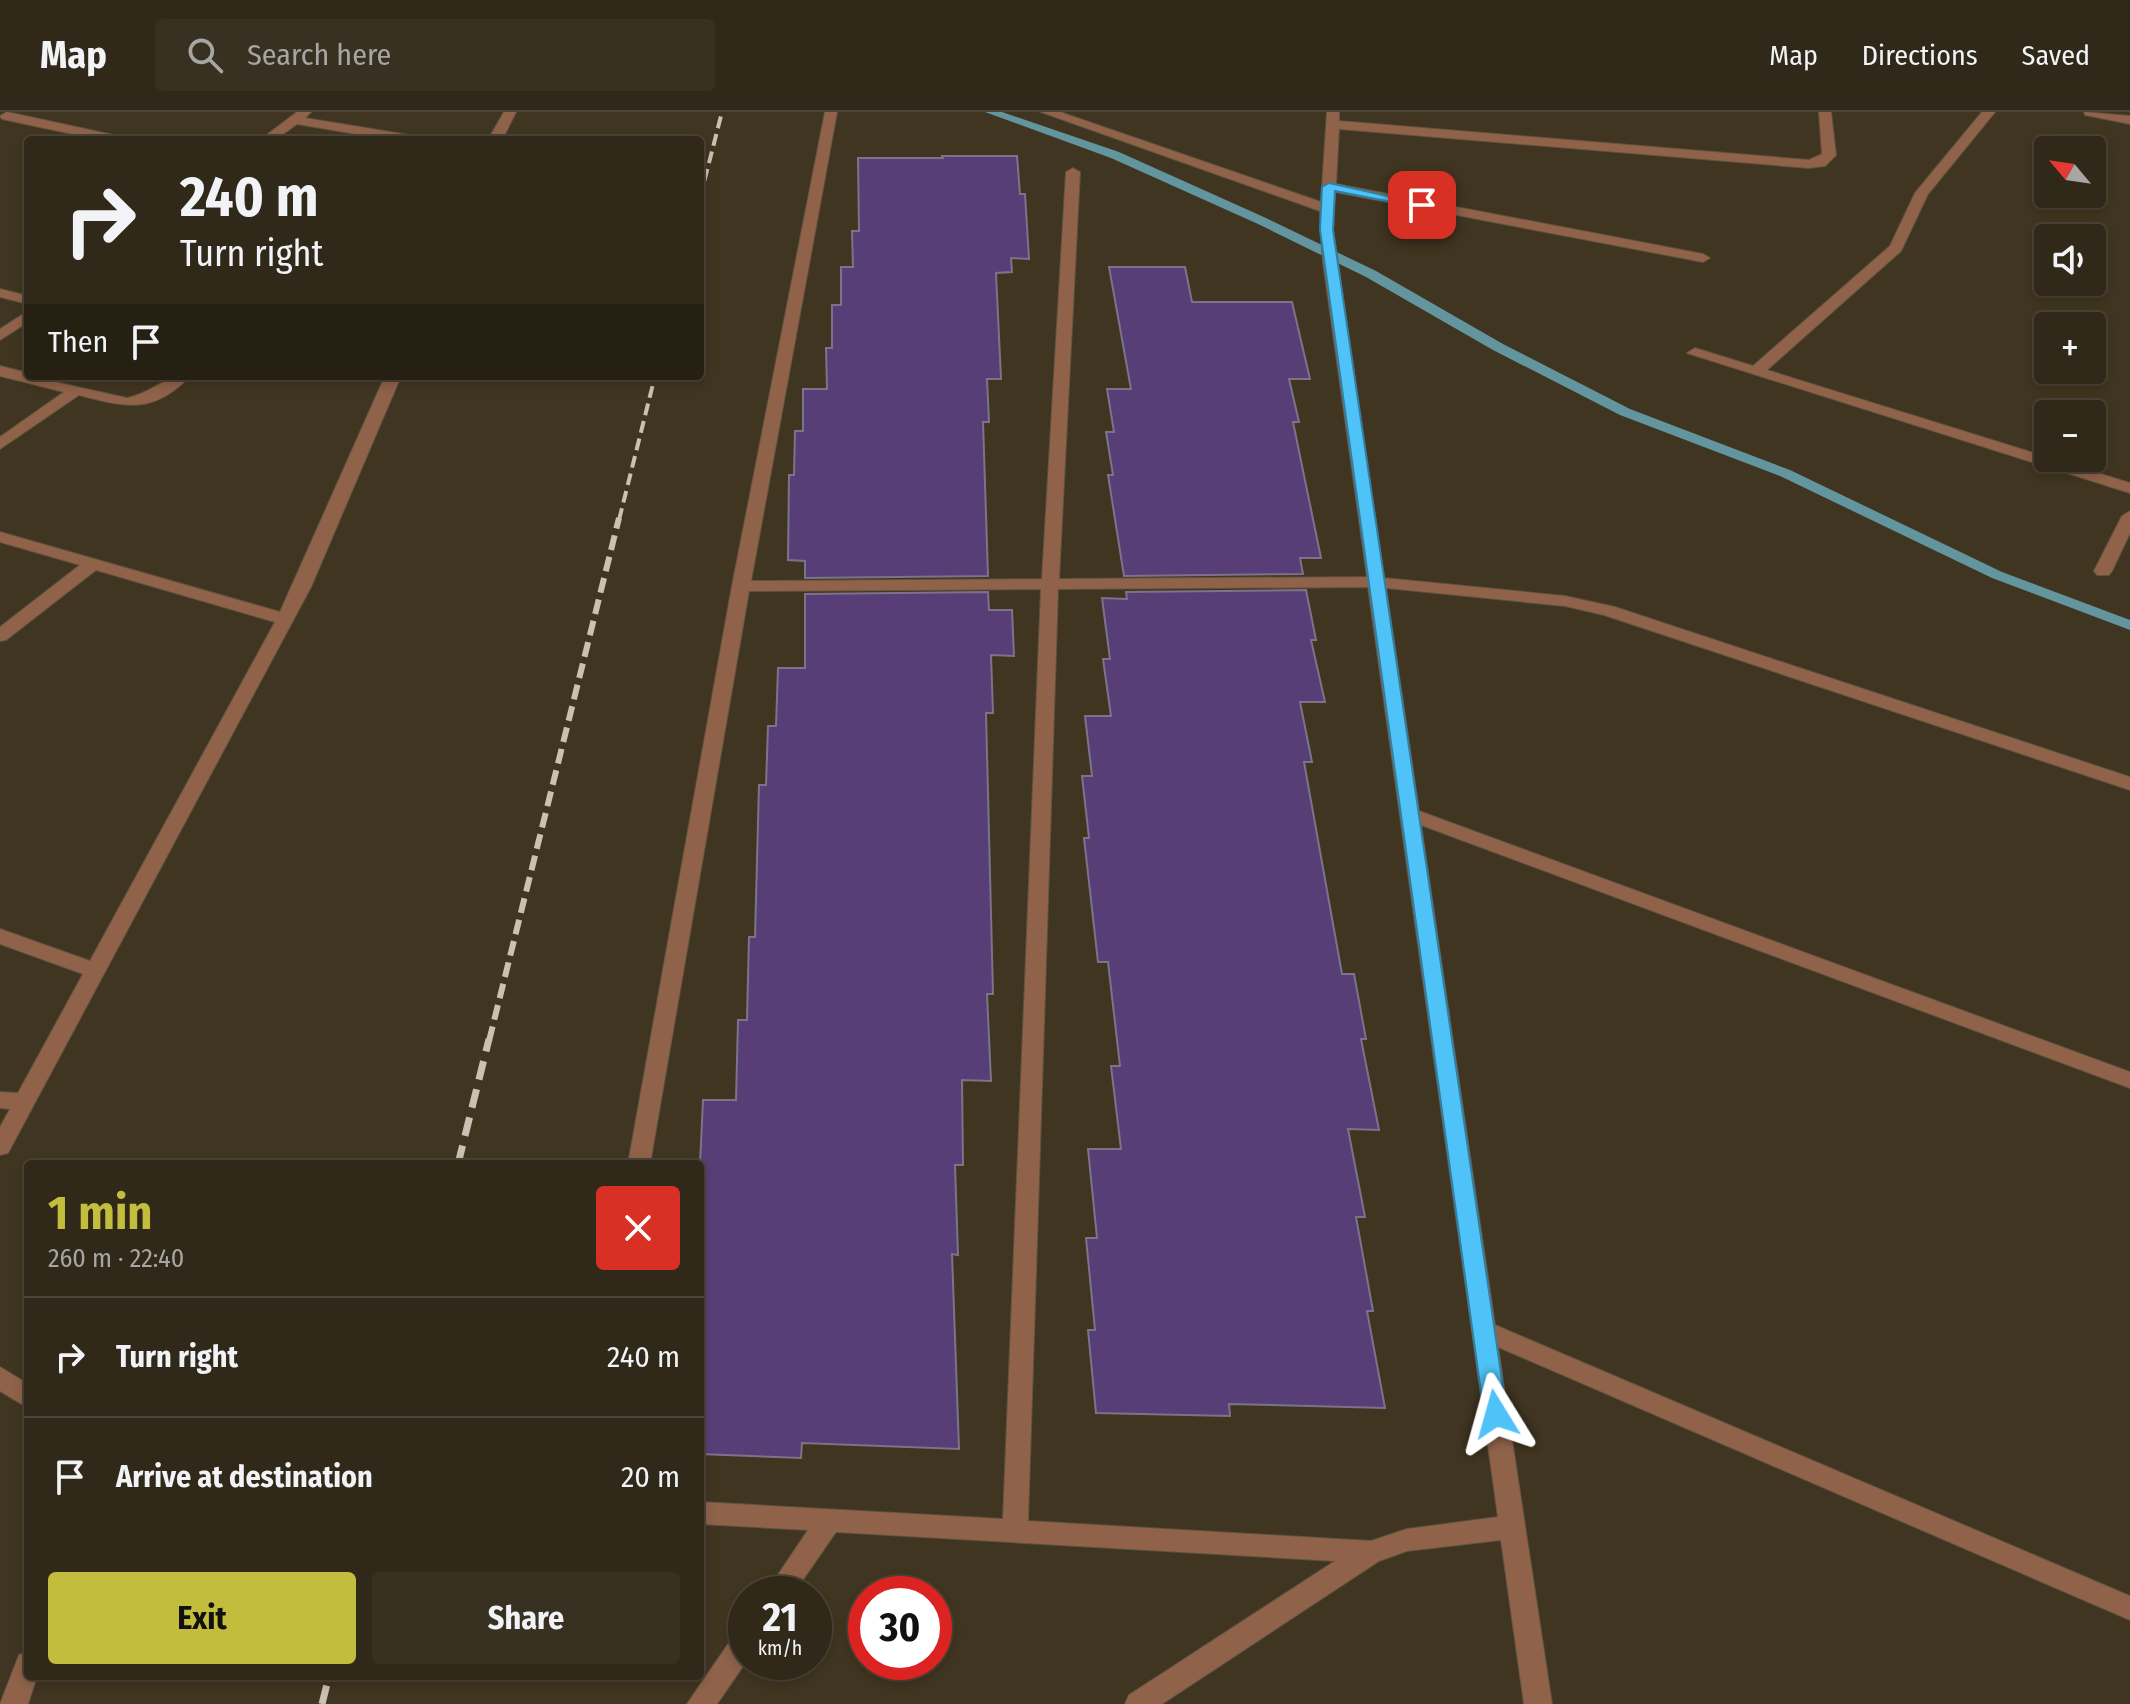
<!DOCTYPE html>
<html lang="en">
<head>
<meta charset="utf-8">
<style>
  :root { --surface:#302818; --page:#383021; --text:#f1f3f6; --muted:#a8a6a2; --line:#4b4437; --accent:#c3bd3e }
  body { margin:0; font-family:"Fira Sans Condensed",sans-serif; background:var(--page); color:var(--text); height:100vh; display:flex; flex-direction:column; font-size:30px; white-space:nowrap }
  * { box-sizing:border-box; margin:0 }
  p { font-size:26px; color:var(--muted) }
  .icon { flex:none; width:44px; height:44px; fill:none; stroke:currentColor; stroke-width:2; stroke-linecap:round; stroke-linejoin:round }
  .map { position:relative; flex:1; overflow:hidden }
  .panel { position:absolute; left:24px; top:1048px; width:680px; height:520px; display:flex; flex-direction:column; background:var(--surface); border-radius:8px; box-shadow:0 4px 12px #0003,0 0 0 2px var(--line) }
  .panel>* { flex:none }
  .hud { position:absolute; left:24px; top:24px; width:680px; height:244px; border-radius:8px; box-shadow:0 4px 12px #0003,0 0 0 2px var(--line); background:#302818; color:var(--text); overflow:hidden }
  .needle { width:52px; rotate:299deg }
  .controls { position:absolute; left:2034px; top:24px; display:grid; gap:16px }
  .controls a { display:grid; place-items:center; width:72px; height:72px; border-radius:8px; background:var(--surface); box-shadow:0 4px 12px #0003,0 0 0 2px var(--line); font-size:40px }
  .speed { position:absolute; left:728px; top:1464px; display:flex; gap:16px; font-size:40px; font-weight:700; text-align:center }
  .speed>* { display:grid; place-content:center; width:104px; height:104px; border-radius:50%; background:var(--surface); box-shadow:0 4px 12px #0003,0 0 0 2px var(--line); line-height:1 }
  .speed small { font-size:20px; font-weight:400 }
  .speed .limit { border:12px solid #d22; background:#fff; color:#111 }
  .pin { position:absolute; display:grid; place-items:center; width:68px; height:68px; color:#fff; margin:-34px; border-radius:16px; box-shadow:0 4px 12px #0006 }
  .me { position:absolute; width:88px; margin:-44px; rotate:352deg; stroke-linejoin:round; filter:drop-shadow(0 0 6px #0008) }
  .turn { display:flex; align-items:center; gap:28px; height:168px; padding:0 24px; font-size:36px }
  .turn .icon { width:104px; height:104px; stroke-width:2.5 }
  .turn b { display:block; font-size:56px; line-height:68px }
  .then { display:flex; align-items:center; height:76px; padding:0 24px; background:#0003; gap:16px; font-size:30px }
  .round { display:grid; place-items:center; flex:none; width:84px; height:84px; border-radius:8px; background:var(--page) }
  .overview { display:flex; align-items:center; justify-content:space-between; height:136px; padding:0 24px }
  h1 { font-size:48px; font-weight:700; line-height:60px; color:var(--accent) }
  .action { display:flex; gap:16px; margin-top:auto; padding:16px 24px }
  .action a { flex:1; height:92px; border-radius:8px; background:var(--accent); color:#111; font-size:32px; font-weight:700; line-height:92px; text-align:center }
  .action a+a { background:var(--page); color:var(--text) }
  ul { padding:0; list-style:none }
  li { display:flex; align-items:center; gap:24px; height:120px; padding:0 24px; border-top:2px solid var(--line) }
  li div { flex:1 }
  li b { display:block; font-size:30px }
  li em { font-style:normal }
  header { display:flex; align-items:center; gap:48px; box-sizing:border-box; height:112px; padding:0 40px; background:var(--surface); border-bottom:2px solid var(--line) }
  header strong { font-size:38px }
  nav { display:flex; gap:44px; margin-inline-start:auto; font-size:28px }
  .search { width:560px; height:72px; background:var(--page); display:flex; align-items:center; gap:20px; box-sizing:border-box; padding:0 28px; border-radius:8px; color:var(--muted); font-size:30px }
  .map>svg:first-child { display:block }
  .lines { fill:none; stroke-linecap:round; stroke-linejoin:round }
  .stream { fill:#62959e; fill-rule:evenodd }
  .building { fill:#583e77; stroke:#7c738a; stroke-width:2 }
  .minor-casing { stroke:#5d533f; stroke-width:2 }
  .minor { fill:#90624a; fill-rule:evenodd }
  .rail-far2 { stroke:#c9c1b2; stroke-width:4; stroke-dasharray:12 6; stroke-linecap:butt }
  .rail-far1 { stroke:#c9c1b2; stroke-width:6; stroke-dasharray:15 7; stroke-linecap:butt }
  .rail { stroke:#c9c1b2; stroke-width:7; stroke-dasharray:19 10; stroke-linecap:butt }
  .route { fill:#4fc3f7; stroke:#337fa1; stroke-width:2 }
</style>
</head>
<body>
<header>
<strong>Map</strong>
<div class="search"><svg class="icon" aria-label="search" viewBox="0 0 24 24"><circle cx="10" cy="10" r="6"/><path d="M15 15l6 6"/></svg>Search here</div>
<nav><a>Map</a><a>Directions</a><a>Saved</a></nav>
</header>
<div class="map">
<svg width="2130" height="1592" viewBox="0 0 2130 1592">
  <rect width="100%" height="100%" fill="#403520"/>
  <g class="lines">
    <!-- stream -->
    <path class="stream" d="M 985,0 L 1002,0 L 1119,40 L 1266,106 L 1376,159 L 1503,232 L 1630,297 L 1790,358 L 2002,460 L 2130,508 L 2130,518 L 1992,466 L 1780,364 L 1620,303 L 1493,238 L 1366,165 L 1258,112 L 1111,46 Z"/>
  </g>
  <!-- building -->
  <path class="building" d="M 942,44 L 1017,44 L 1020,82 L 1025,82 L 1029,147 L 1011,146 L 1012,160 L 996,161 L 1001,267 L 987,267 L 989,310 L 983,310 L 988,464 L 805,466 L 805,449 L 788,448 L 789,363 L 794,363 L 795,319 L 803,319 L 803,277 L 827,277 L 826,236 L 832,236 L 832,193 L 841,193 L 841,155 L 853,155 L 852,119 L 859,119 L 858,46 L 943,46 Z
    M 1109,155 L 1185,155 L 1192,190 L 1292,190 L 1310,267 L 1289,267 L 1299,310 L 1293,310 L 1321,446 L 1300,446 L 1303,462 L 1124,464 L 1108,363 L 1113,363 L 1106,320 L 1114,320 L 1107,277 L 1131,277 Z
    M 1306,478 L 1316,528 L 1311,528 L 1325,590 L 1300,590 L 1312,650 L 1304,650 L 1342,862 L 1354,862 L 1366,927 L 1361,927 L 1379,1018 L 1348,1017 L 1365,1105 L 1356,1105 L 1373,1199 L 1367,1199 L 1385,1296 L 1229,1292 L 1230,1304 L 1096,1301 L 1088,1218 L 1095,1218 L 1086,1126 L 1097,1126 L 1088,1037 L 1121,1037 L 1111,954 L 1120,954 L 1108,850 L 1098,850 L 1084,726 L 1089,726 L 1082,664 L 1092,664 L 1085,604 L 1111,604 L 1103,547 L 1110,547 L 1102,486 L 1127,487 L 1126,480 Z
    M 988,480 L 989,498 L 1012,498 L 1014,544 L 991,543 L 993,601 L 986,601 L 993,882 L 987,882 L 991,969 L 962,968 L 963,1053 L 955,1053 L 958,1143 L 952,1142 L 959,1337 L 802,1331 L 801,1346 L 700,1342 L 700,1052 L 703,988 L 736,988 L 738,908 L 747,908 L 749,825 L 755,825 L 759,673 L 766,673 L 768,614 L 776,614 L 778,556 L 805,556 L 805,482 Z"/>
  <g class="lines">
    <!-- minor casing -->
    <g class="minor-casing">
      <path id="minor" d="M 7,0 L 118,24 L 125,28 L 100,28 L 2,7 L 0,4 Z
        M 297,0 L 311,0 L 305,6 L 415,24 L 422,28 L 391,28 L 297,12 L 275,28 L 260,28 Z
        M 504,0 L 516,0 L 502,28 L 488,28 Z
        M 825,0 L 837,0 L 751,469 L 1042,467 L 1066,60 L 1073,56 L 1080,60 L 1059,467 L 1367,465 L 1323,150 L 1320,99 L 1041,0 L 1060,0 L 1321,90 L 1327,0 L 1339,0 L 1339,9 L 1809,48 L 1822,42 L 1819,0 L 1831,0 L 1836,43 L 1825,54 L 1809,56 L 1339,17 L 1336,72 L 1703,142 L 1710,146 L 1703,150 L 1335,80 L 1333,118 L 1384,466 L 1565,484 L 1615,495 L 2130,665 L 2130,678 L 1604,503 L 1565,494 L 1386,476 L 1419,699 L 2130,960 L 2130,976 L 1421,713 L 1495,1213 L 2130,1484 L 2130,1508 L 1498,1235 L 1552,1592 L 1524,1592 L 1501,1428 L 1407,1439 L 1379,1449 L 1162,1592 L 1125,1592 L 1129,1583 L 1335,1449 L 836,1420 L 793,1482 L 765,1482 L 808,1418 L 700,1412 L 700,1390 L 1003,1407 L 1041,477 L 749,479 L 650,1052 L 628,1052 L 732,474 ZM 1368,475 L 1498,1405 L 1407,1417 L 1371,1429 L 1028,1409 L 1058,477 Z
        M 1982,0 L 1995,0 L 1928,82 L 1901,139 L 1767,258 L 2130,371 L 2130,381 L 1687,241 L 1695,236 L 1753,254 L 1890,134 L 1915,81 Z
        M 2084,0 L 2130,4 L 2130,12 L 2085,3 Z
        M 0,177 L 28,184 L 28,192 L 0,185 Z
        M 28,199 L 28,210 L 0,228 L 0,217 Z
        M 0,254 L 28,261 L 28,264 L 127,286 C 152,281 163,264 190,264 C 153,303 125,295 79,283 L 0,337 L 0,325 L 64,280 L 0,264 Z
        M 385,264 L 401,264 L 311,475 L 8,1041 L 0,1043 L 0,1015 L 10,997 L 0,996 L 0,980 L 18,981 L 83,862 L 0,832 L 0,817 L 90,849 L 275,510 L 96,458 L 6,528 L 0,529 L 0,515 L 80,453 L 0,430 L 0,420 L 280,500 Z
        M 2130,399 L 2130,421 L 2112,459 L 2109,463 L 2097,463 L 2094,459 L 2122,404 Z
        M 0,1255 L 28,1272 L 28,1296 L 0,1279 Z
        M 746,1516 L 746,1550 L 717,1592 L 687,1592 L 737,1519 Z
        M 28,1540 L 28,1564 L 37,1564 L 28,1592 L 0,1592 L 19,1543 Z"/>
    </g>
    <!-- minor -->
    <use href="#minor" class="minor"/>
    <!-- rail-far2 -->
    <path class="rail-far2" d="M 700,86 L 722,0
      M 619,408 L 655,264"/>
    <!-- rail-far1 -->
    <path class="rail-far1" d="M 489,929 L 619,406"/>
    <!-- rail -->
    <path class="rail" d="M 458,1052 L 489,927
      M 322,1592 L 329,1564"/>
  </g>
  <!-- route -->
  <path class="route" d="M 1329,71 L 1428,93 L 1422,96 L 1335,79 L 1333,118 L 1507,1302 L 1503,1309 L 1496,1312 L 1488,1309 L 1484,1302 L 1320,118 L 1322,75 Z"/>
</svg>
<div class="controls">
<a><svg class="needle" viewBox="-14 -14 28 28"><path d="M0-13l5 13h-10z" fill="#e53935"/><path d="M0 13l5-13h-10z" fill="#a8a6a2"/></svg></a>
<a><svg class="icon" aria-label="sound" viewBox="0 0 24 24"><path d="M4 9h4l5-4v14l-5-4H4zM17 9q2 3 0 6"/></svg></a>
<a>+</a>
<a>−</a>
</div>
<div class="speed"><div>21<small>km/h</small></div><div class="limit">30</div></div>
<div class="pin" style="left:1422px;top:93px;background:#d93025"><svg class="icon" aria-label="arrive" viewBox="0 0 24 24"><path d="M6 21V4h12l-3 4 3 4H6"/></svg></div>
<svg class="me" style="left:1496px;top:1302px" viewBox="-20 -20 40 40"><path d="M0-17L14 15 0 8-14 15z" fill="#4fc3f7" stroke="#fff" stroke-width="4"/></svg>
<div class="hud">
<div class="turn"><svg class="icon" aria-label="right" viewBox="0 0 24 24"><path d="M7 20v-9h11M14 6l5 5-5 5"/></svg><div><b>240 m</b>Turn right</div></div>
<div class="then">Then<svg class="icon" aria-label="arrive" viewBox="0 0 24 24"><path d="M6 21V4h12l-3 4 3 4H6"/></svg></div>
</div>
<section class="panel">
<div class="overview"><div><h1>1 min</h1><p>260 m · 22:40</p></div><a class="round" style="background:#d93025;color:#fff"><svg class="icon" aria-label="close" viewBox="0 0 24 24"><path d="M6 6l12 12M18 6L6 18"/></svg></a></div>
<ul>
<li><svg class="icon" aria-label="right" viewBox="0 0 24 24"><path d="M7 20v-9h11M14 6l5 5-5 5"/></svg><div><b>Turn right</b></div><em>240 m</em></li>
<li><svg class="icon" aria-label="arrive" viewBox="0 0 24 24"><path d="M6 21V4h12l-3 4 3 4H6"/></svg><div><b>Arrive at destination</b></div><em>20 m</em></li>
</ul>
<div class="action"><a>Exit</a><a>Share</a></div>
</section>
</div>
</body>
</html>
